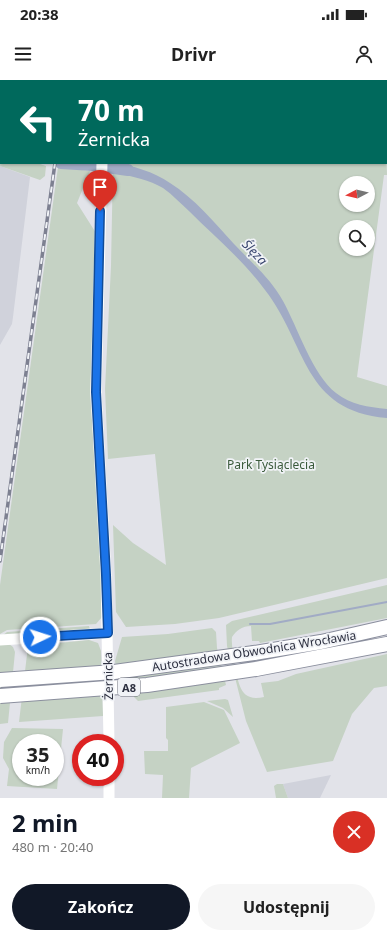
<!DOCTYPE html>
<html lang="pl">
<head>
<meta charset="utf-8">
<style>
  :root { --surface:#fff; --page:#f6f6f6; --text:#222; --muted:#767676; --accent:#111827 }
  body { margin:0; font-family:"Noto Sans",sans-serif; background:var(--page); color:var(--text); height:100vh; display:flex; flex-direction:column; font-size:15px; white-space:nowrap }
  * { box-sizing:border-box; margin:0 }
  p { font-size:13px; color:var(--muted) }
  .icon { flex:none; width:22px; height:22px; fill:none; stroke:currentColor; stroke-width:2; stroke-linecap:round; stroke-linejoin:round }
  .map { position:relative; height:718px; overflow:hidden }
  .details { display:flex; flex-direction:column; background:var(--surface); flex:1 }
  .details>* { flex:none }
  .hud { position:absolute; left:0px; top:0px; width:387px; height:84px; box-shadow:0 1px 3px #0004; background:#00695c; color:#fff; overflow:hidden }
  .needle { width:26px; rotate:263deg }
  .controls { position:absolute; left:339px; top:96px; display:grid; gap:8px }
  .controls a { display:grid; place-items:center; width:36px; height:36px; border-radius:50%; background:var(--surface); box-shadow:0 1px 3px #0004; font-size:20px }
  .speed { position:absolute; left:12px; top:654px; display:flex; gap:8px; font-size:20px; font-weight:700; text-align:center }
  .speed>* { display:grid; place-content:center; width:52px; height:52px; border-radius:50%; background:var(--surface); box-shadow:0 1px 3px #0004; line-height:1 }
  .speed small { font-size:10px; font-weight:400 }
  .speed .limit { border:6px solid #d22; background:#fff; color:#111 }
  .pin { position:absolute; display:grid; place-items:center; width:34px; height:34px; color:#fff; margin:-41px -17px; border-radius:50% 50% 50% 0; rotate:-45deg; box-shadow:0 0 4px #0007 }
  .pin .icon { rotate:45deg }
  .me { position:absolute; width:44px; margin:-22px; rotate:86deg; stroke-linejoin:round; filter:drop-shadow(0 0 3px #0008) }
  .turn { display:flex; align-items:center; gap:14px; height:84px; padding:0 12px; font-size:18px }
  .turn .icon { width:52px; height:52px; stroke-width:2.5 }
  .turn b { display:block; font-size:28px; line-height:34px }
  .round { display:grid; place-items:center; flex:none; width:42px; height:42px; border-radius:21px; background:var(--page) }
  .headline { display:flex; align-items:center; justify-content:space-between; height:68px; padding:0 12px }
  h1 { font-size:24px; font-weight:700; line-height:30px; color:var(--accent) }
  .button { display:flex; gap:8px; margin-top:auto; padding:8px 12px }
  .button a { flex:1; height:46px; border-radius:24px; background:var(--accent); color:#fff; font-size:16px; font-weight:700; line-height:46px; text-align:center }
  .button a+a { background:var(--page); color:var(--text) }
  .status { display:flex; justify-content:space-between; align-items:center; height:28px; padding:0 20px; background:var(--surface); direction:ltr }
  .status svg { height:11px; fill:currentColor }
  header { display:flex; justify-content:space-between; align-items:center; height:52px; padding:0 12px; background:var(--surface); font-size:18px; font-weight:700 }
  .map>svg:first-child { display:block }
  .built { fill:#d0d2db }
  .green { fill:#c5d2c4; fill-rule:evenodd }
  .water { fill:#a1abc5 }
  .lines { fill:none; stroke-linecap:round; stroke-linejoin:round }
  .stream { stroke:#a1abc5; stroke-width:2 }
  .river { stroke:#a1abc5; stroke-width:12 }
  .highway-casing { stroke:#8b8f9e; stroke-width:16 }
  .secondary { stroke:#fff; stroke-width:11 }
  .highway { stroke:#fff; stroke-width:14 }
  .rail-casing { stroke:#7d8091; stroke-width:3.5 }
  .rail { stroke:#f1f3f7; stroke-width:2; stroke-dasharray:6; stroke-linecap:butt }
  .highway-bridge-casing { stroke:#8b8f9e; stroke-width:16; stroke-linecap:butt }
  .highway-bridge { stroke:#fff; stroke-width:14 }
  .route-casing { stroke:#114b97; stroke-width:10 }
  .route { stroke:#1a73e8; stroke-width:7 }
  .labels { text-anchor:middle; dominant-baseline:central; stroke-width:3.5; stroke-linejoin:round; paint-order:stroke }
  .shield { fill:#f1f3f7; stroke:#676a76; stroke-width:1 }
  .shield-label { font-size:11px; font-weight:bold; fill:#2c2f3f }
  .park-label { font-size:12px; fill:#3a5a3b; stroke:#f1f3f7 }
  .street-label { font-size:12px; fill:#2c2f3f; stroke:#f1f3f7 }
  .water-label { font-size:13px; font-style:italic; fill:#3a476f; stroke:#f1f3f7 }
</style>
</head>
<body>
<div class="status"><b>20:38</b><svg viewBox="0 0 49 12"><path d="M0 12V9h3v3zM5 12V6h3v6zM10 12V3h3v9zM15 12V0h3v12zM26 1h20v11H26zM47 4h2v5h-2z"/></svg></div>
<header><svg class="icon" aria-label="menu" viewBox="0 0 24 24"><path d="M4 6h16M4 12h16M4 18h16"/></svg>Drivr<svg class="icon" aria-label="person" viewBox="0 0 24 24"><circle cx="12" cy="8" r="4"/><path d="M4 21q1-7 8-7t8 7"/></svg></header>
<div class="map">
<svg width="387" height="718" viewBox="0 0 387 718">
  <rect width="100%" height="100%" fill="#e2e3e9"/>
  <!-- built -->
  <path class="built" d="M 0,86 L 30,97 L 13,237 L 12,244 L 0,265 Z
    M 331,695 L 320,718 L 288,718 L 283,704 Z"/>
  <!-- green -->
  <path class="green" d="M 0,0 L 47,0 L 1,1 L 1,62 Z
    M 386,63 L 387,95 L 384,95 L 357,297 L 387,306 L 387,498 L 219,538 L 175,544 L 126,547 L 116,532 L 113,445 L 133,463 L 166,485 L 155,374 L 108,379 L 105,309 L 111,186 L 113,83 L 386,83 ZM 346,103 L 368,103 L 368,125 L 346,125 ZM 346,147 L 368,147 L 368,169 L 346,169 Z
    M 0,71 L 1,83 L 37,83 L 46,86 L 45,96 L 40,100 L 0,86 Z
    M 58,87 L 90,91 L 77,123 L 96,153 L 90,314 L 101,463 L 102,537 L 96,544 L 7,550 L 0,554 L 0,505 Z
    M 387,505 L 387,538 L 260,563 L 259,561 L 252,561 L 251,546 C 242,546 237,550 232,557 C 231,566 234,575 235,583 C 238,601 239,623 264,617 L 261,603 L 278,601 L 296,594 L 387,574 L 387,606 L 374,608 L 352,634 L 333,681 L 267,692 L 246,641 L 227,566 L 226,545 L 232,541 Z
    M 89,546 L 90,550 L 2,556 L 7,552 Z
    M 212,548 L 216,552 L 217,568 L 226,605 L 219,608 L 219,610 L 138,621 L 134,617 L 132,598 L 118,599 L 115,581 L 122,557 L 168,554 Z
    M 89,560 L 98,563 L 101,571 L 103,636 L 19,642 L 28,566 Z
    M 9,564 L 13,567 L 15,572 L 8,643 L 0,644 L 0,565 Z
    M 225,619 L 228,620 L 233,637 L 223,628 L 207,621 Z
    M 204,622 L 224,630 L 240,663 L 191,688 L 189,718 L 162,718 L 163,695 L 145,694 L 144,671 L 168,671 L 168,660 L 166,658 L 166,627 Z
    M 12,648 L 63,649 L 57,709 L 7,706 L 9,689 L 3,678 L 4,662 ZM 21,663 L 55,663 L 55,697 L 21,697 Z
    M 277,704 L 283,704 L 288,718 L 276,718 L 274,706 Z"/>
  <!-- water -->
  <path class="water" d="M 113,83 C 132,85 154,92 170,103 C 194,118 215,143 234,164 C 251,182 270,198 283,221 C 298,248 312,294 336,313 C 351,325 368,327 387,329 L 387,338 C 302,331 307,264 265,210 C 244,181 215,157 190,132 C 181,124 173,115 163,108 C 149,100 134,97 118,93 L 116,94 L 113,91 Z"/>
  <g class="lines">
    <!-- stream -->
    <path class="stream" d="M 250,544 L 270,544 L 387,522"/>
    <!-- river -->
    <path class="river" d="M 61,83 L 93,85 L 128,90"/>
    <!-- highway casing -->
    <g class="highway-casing">
      <path id="highway" d="M 254,573 L 321,562 L 387,547
        M 256,589 L 387,564"/>
    </g>
    <!-- secondary -->
    <path class="secondary" d="M 105,1 L 105,0
      M 102,83 L 96,312 L 106,495 L 109,663
      M 0,560 L 108,553
      M 109,697 L 109,718"/>
    <!-- highway -->
    <use href="#highway" class="highway"/>
    <!-- rail casing -->
    <g class="rail-casing">
      <path id="rail" d="M 66,1 L 66,0
        M 0,481 L 55,83"/>
    </g>
    <!-- rail -->
    <use href="#rail" class="rail"/>
    <!-- highway-bridge casing -->
    <g class="highway-bridge-casing">
      <path id="highway-bridge" d="M 0,600 L 114,592 L 254,573
        M 0,616 L 147,605 L 256,589"/>
    </g>
    <!-- highway-bridge -->
    <use href="#highway-bridge" class="highway-bridge"/>
  </g>
  <g class="lines">
    <!-- route casing -->
    <g class="route-casing">
      <path id="route" d="M 40,557 L 108,553 L 106,495 L 96,312 L 100,131"/>
    </g>
    <!-- route -->
    <use href="#route" class="route"/>
  </g>
  <g class="labels">
    <!-- shield labels -->
    <rect class="shield" x="118" y="598" width="22" height="18" rx="3"/>
    <g class="shield-label">
      <text x="129" y="607">A8</text>
    </g>
    <!-- park labels -->
    <g class="park-label">
      <text x="271" y="384">Park Tysiąclecia</text>
    </g>
    <!-- street labels -->
    <g class="street-label">
      <text transform="translate(254 571) rotate(-9)">Autostradowa Obwodnica Wrocławia</text>
      <text transform="translate(108 596) rotate(-91)">Żernicka</text>
    </g>
    <!-- water labels -->
    <g class="water-label">
      <text transform="translate(255 172) rotate(46)">Ślęza</text>
    </g>
  </g>
</svg>
<div class="controls">
<a><svg class="needle" viewBox="-14 -14 28 28"><path d="M0-13l5 13h-10z" fill="#e53935"/><path d="M0 13l5-13h-10z" fill="#767676"/></svg></a>
<a><svg class="icon" aria-label="search" viewBox="0 0 24 24"><circle cx="10" cy="10" r="6"/><path d="M15 15l6 6"/></svg></a>
</div>
<div class="speed"><div>35<small>km/h</small></div><div class="limit">40</div></div>
<div class="pin" style="left:100px;top:131px;background:#d93025"><svg class="icon" aria-label="arrive" viewBox="0 0 24 24"><path d="M6 21V4h12l-3 4 3 4H6"/></svg></div>
<svg class="me" style="left:40px;top:557px" viewBox="-20 -20 40 40"><circle r="17" fill="#1a73e8" stroke="#fff" stroke-width="3"/><path d="M0-11L8 9 0 5-8 9z" fill="#fff"/></svg>
<div class="hud">
<div class="turn"><svg class="icon" aria-label="left" viewBox="0 0 24 24"><path d="M17 20v-9H6M10 6l-5 5 5 5"/></svg><div><b>70 m</b>Żernicka</div></div>
</div>
</div>
<section class="details">
<div class="headline"><div><h1>2 min</h1><p>480 m · 20:40</p></div><a class="round" style="background:#d93025;color:#fff"><svg class="icon" aria-label="close" viewBox="0 0 24 24"><path d="M6 6l12 12M18 6L6 18"/></svg></a></div>
<div class="button"><a>Zakończ</a><a>Udostępnij</a></div>
</section>
</body>
</html>
